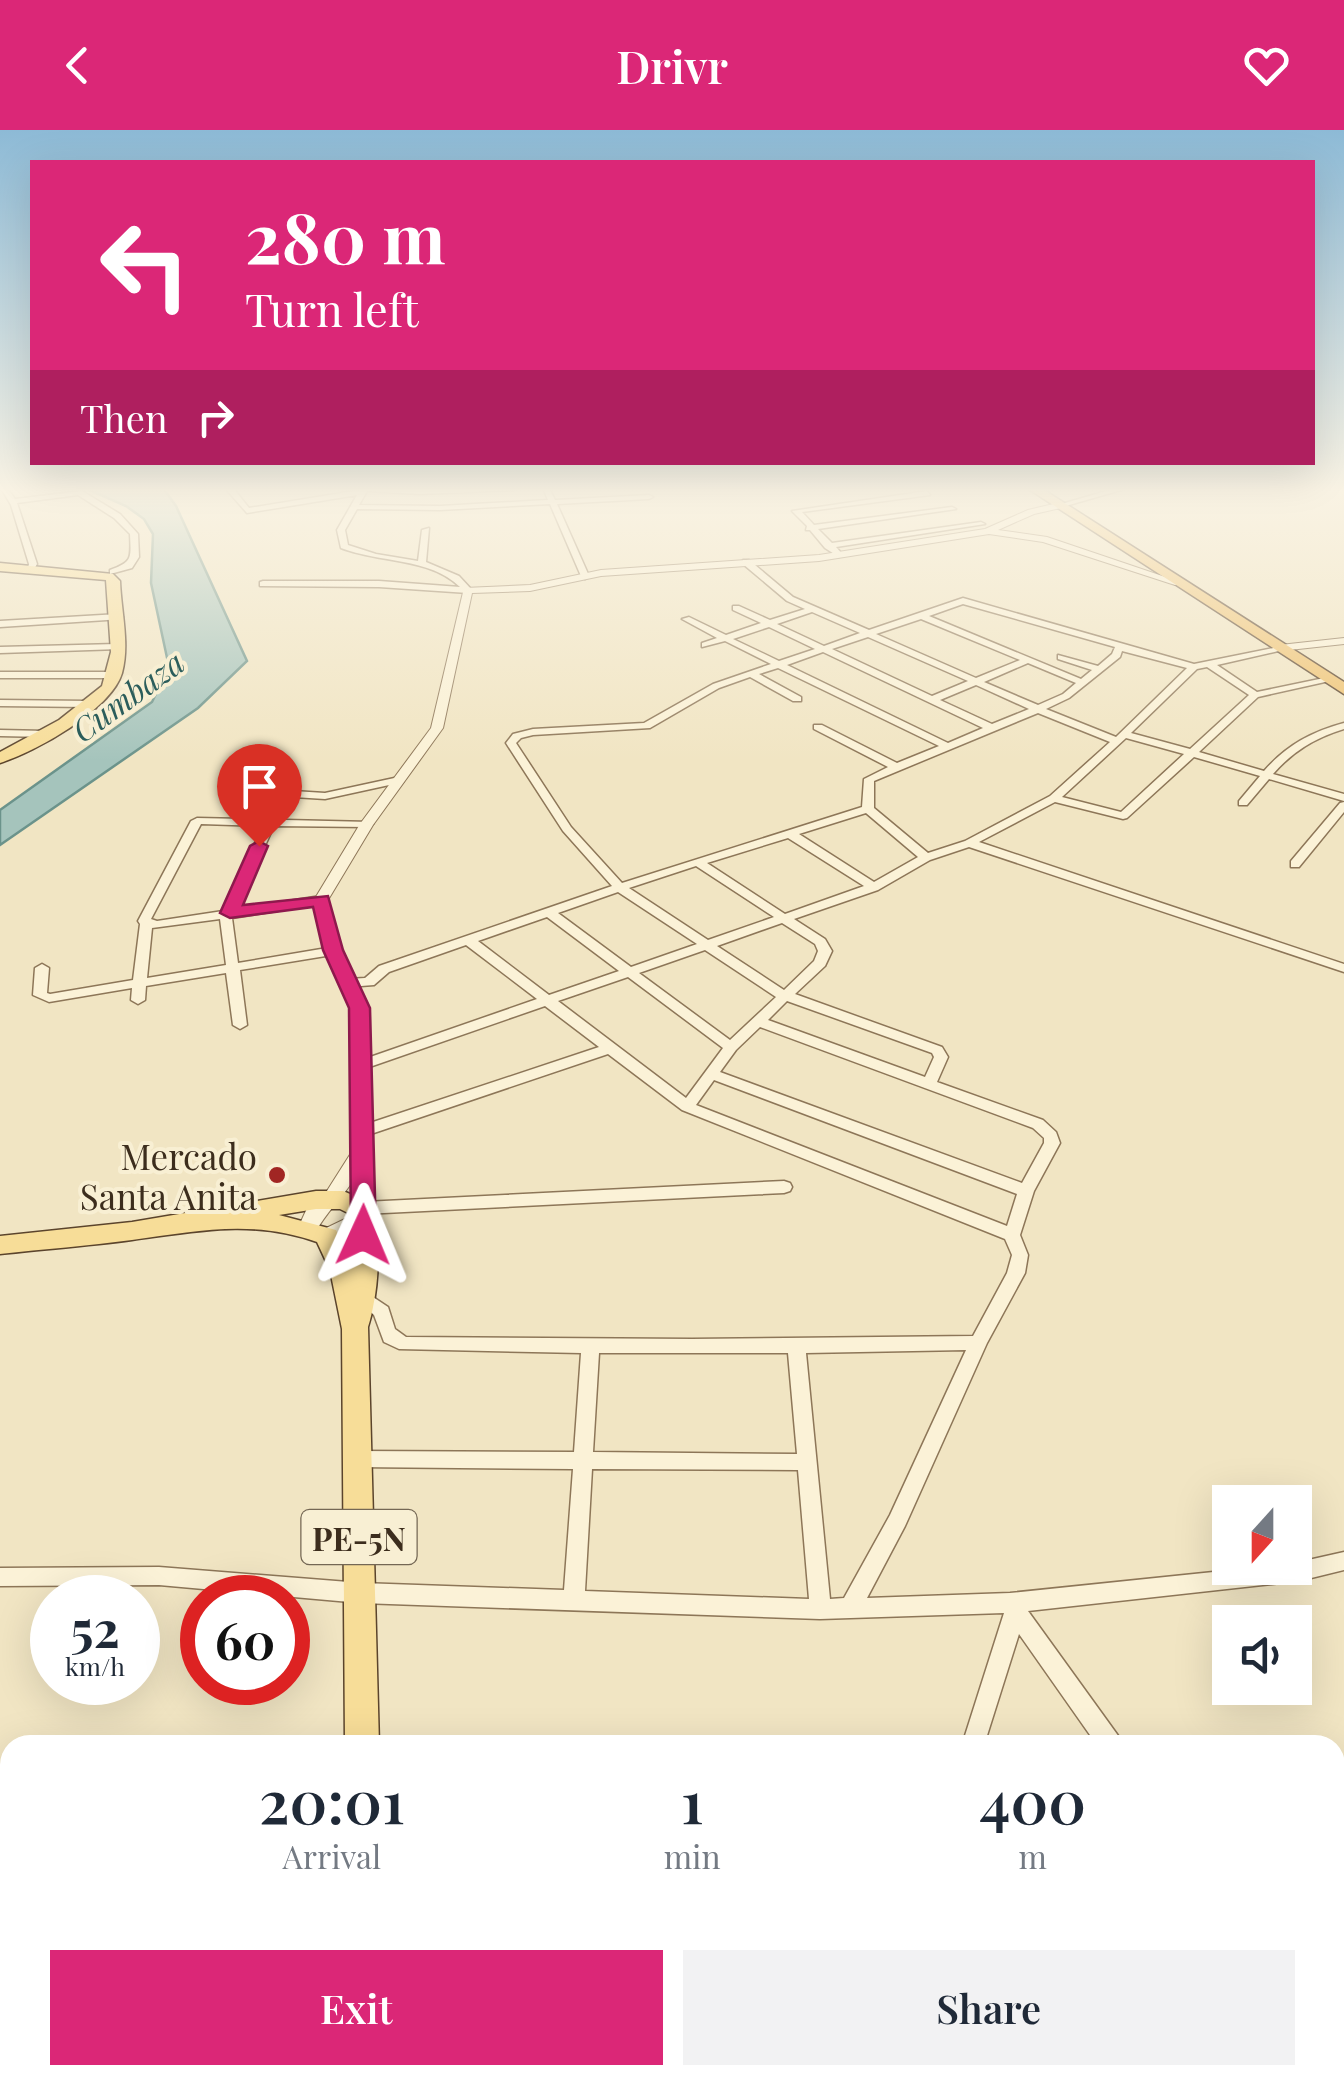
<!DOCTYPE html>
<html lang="en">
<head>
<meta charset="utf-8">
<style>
  :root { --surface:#fff; --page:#f2f2f3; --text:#1f2937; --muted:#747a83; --accent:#db2777 }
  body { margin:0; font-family:"Playfair Display",serif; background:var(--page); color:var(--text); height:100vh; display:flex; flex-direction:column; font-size:38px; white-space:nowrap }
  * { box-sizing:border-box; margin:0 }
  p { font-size:32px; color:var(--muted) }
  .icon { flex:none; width:55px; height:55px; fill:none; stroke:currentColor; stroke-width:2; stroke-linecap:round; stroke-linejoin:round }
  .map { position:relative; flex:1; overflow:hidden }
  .panel { position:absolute; left:0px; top:1605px; width:1345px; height:350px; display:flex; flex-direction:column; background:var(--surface); border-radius:30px 30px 0 0; box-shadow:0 10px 40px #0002 }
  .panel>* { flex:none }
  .banner { position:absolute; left:30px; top:30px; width:1285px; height:305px; border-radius:0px; box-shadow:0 10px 40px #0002; background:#db2777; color:#fff; overflow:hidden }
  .needle { width:65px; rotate:201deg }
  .fabs { position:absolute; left:1212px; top:1355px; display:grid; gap:20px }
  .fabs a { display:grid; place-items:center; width:100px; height:100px; border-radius:0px; background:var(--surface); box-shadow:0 10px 40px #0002; font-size:50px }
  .speed { position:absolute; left:30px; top:1445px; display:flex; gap:20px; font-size:50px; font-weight:700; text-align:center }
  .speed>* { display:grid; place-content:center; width:130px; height:130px; border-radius:50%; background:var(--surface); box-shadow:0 10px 40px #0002; line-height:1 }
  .speed small { font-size:25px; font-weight:400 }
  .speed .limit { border:15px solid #d22; background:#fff; color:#111 }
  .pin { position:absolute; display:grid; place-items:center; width:85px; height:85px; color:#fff; margin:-102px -42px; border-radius:50% 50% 50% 0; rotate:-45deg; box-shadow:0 0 10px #0007 }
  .pin .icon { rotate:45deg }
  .me { position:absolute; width:110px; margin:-55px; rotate:1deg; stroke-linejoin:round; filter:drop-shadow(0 0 8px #0008) }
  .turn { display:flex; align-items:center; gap:35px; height:210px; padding:0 50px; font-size:45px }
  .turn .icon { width:130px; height:130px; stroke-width:2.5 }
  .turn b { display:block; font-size:70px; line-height:85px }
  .then { display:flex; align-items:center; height:95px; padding:0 50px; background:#0003; gap:20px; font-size:38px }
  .eta { display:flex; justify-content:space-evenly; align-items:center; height:170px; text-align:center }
  .eta b { font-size:60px; font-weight:600; line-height:70px }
  .action { display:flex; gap:20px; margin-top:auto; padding:20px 50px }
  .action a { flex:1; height:115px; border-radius:0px; background:var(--accent); color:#fff; font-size:40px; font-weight:600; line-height:115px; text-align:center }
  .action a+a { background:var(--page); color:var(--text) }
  header { display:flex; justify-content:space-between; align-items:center; height:130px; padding:0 50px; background:var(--accent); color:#fff; font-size:45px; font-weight:600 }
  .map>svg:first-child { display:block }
  .green { fill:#c8d195 }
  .water { fill:#a5c4bc; stroke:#6b938b; stroke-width:2.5 }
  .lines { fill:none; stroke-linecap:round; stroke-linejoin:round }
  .minor-casing { stroke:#8d7658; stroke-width:3 }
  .tertiary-casing { stroke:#8d7658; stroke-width:2 }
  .primary-casing { stroke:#5b442c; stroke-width:3 }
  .trunk-casing { stroke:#5b442c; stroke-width:3 }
  .minor { fill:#fbf2d7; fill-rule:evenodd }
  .tertiary { fill:#fbf2d7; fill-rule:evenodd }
  .primary { fill:#f7dd98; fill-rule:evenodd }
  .trunk { fill:#efc372; fill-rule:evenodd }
  .route { fill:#db2777; stroke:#8e194d; stroke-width:2.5 }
  .poi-dot { fill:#a12623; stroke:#f8efd3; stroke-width:4 }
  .labels { text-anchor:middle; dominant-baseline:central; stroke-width:8; stroke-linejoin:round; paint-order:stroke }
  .far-water-label { font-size:32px; font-style:italic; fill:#2b5d5b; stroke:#f8efd3 }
  .shield { fill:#f8efd3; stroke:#746754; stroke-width:2.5 }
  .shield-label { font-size:32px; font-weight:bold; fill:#3c2d1d }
  .poi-label { font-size:35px; fill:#3c2d1d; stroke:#f8efd3; text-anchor:end }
</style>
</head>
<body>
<header><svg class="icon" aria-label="back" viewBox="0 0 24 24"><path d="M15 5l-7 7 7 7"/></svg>Drivr<svg class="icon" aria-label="heart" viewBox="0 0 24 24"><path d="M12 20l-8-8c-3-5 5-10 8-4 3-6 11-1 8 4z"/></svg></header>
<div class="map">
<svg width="1344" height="1955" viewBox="0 0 1344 1955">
  <rect width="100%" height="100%" fill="#f1e5c3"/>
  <!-- green -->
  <path class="green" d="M 1335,1867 L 1344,1868 L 1344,1955 L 1223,1955 L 1222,1945 L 1335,1945 Z"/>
  <!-- water -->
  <path class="water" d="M 85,358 L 163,358 L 176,376 L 247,531 L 198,578 L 0,715 L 0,680 L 152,572 L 169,537 L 151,453 L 153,404 L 144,389 L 126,376 Z"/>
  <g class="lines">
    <!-- minor casing -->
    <g class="minor-casing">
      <path id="minor" d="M 1,358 L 7,358 L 15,369 L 82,361 L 120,384 L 138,404 L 139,427 L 132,438 L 110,444 L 110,440 C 133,432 131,428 130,404 L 114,388 L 78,365 L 17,373 L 37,434 L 33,441 L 27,441 L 29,434 L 11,375 Z
        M 225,358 L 233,358 L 249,378 L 360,360 L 362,358 L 420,360 L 519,358 L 515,360 L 420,364 L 367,361 L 359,375 L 440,376 L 548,370 L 543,358 L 549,358 L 555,370 L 649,365 L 653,367 L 649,369 L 557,374 L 589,446 L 585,449 L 581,446 L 550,374 L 440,380 L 357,379 L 345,400 L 348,415 L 376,424 L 418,431 L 422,400 L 429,398 L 426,432 L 459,446 L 472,460 L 468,463 L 379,457 L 260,456 L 260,452 L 263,451 L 379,451 L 460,457 C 429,427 379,433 341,418 L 337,400 L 357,365 L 247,383 Z
        M 1117,358 L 1128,358 L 1062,377 L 1058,375 Z
        M 927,361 L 930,365 L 802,382 L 814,395 L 952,377 L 956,379 L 818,399 L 832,413 L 981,392 L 985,394 L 836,417 L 843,425 L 839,427 L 825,418 L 810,400 L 806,400 L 807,396 L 792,381 Z
        M 743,430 L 749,430 L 793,467 L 869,500 L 963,468 L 1194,534 L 1283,516 L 1283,520 L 1217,535 L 1257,562 L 1329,547 L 1334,550 L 1258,567 L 1199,622 L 1264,641 C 1287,615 1311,602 1344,593 L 1344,599 C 1315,608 1293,621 1273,644 L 1344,664 L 1344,671 L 1269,649 L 1247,675 L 1239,675 L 1239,671 L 1260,646 L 1194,627 L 1127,688 L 1123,689 L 1055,672 L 979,712 L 1344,834 L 1344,842 L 969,717 L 930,730 L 878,760 L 794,789 L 825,809 L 832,821 L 825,836 L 795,864 L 942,917 L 948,927 L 937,952 L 1043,990 L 1056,1002 L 1060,1013 L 1034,1061 L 1020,1105 L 1028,1125 L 1025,1143 L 987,1213 L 905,1396 L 867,1468 L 1010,1463 L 1252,1438 L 1295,1438 L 1295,1433 L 1344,1422 L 1344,1440 L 1299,1451 L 1028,1481 L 1119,1607 L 1122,1615 L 1097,1615 L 1019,1504 L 984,1615 L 962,1615 L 1004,1483 L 820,1489 L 361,1473 L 159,1455 L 0,1456 L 0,1438 L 159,1437 L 361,1453 L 564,1460 L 573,1339 L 356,1337 L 349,1335 L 346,1329 L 349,1323 L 356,1321 L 574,1322 L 581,1223 L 399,1219 L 384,1212 L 374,1185 L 355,1168 L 358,1163 L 364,1161 L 388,1177 L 395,1199 L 406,1207 L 692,1209 L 973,1206 L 1007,1143 L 1012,1125 L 1005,1109 L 682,980 L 608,924 L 365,1006 L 355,1006 L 352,1002 L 355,998 L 599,917 L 545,876 L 358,941 L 351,936 L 353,933 L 537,869 L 466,815 L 389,842 L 374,855 L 348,857 L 341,853 L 348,849 L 365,848 L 379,836 L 612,756 L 563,701 L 506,613 L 513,604 L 533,599 L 644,593 L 713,554 L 771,534 L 725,511 L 702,517 L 702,513 L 717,508 L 682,489 L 689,487 L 726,505 L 761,493 L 733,480 L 733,476 L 739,476 L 770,490 L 805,479 L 787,471 L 743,434 ZM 963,474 L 1115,517 L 1112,524 L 1098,536 L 1058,525 L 1058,529 L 1092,540 L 1081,549 L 929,486 ZM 812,482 L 860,503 L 824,516 L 777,494 ZM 921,489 L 1020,530 L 976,548 L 876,504 ZM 769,497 L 815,519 L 779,531 L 733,509 ZM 868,507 L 968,551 L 932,566 L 832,519 ZM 1122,521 L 1187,538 L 1116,607 L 1046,579 L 1069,568 L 1120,527 ZM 823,522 L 983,598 L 948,613 L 787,535 ZM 1028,533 L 1076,553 L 1063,564 L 1038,575 L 984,552 ZM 1207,537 L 1249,565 L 1190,619 L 1131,603 L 1197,539 ZM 778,538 L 939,616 L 897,633 L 822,595 L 814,595 L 814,599 L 888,637 L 864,649 L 862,677 L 622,753 L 571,697 L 516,613 L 521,608 L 533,605 L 650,598 L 719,558 L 750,547 L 793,571 L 801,571 L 801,567 L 759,544 ZM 976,555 L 1029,579 L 992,594 L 940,570 ZM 1038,583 L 1110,612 L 1050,666 L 965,711 L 928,723 L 874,678 L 874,651 ZM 1126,608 L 1184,624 L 1121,682 L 1062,667 ZM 866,683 L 918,727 L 874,752 L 799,704 ZM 788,708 L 864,756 L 785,784 L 707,733 ZM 696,736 L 774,787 L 708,810 L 629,758 ZM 618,762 L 697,814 L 631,837 L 558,783 ZM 547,787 L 619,841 L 549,865 L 478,811 ZM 782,793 L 815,814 L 818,821 L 814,831 L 784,860 L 717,816 ZM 705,820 L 776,867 L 730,910 L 639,843 ZM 628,847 L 723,918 L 686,968 L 558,871 ZM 787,871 L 932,923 L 934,927 L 925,947 L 768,890 ZM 760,897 L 1033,998 L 1044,1008 L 1044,1013 L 1022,1053 L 720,942 L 736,920 ZM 714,950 L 1017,1064 L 1007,1096 L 696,975 ZM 966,1220 L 890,1385 L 844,1468 L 830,1469 L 806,1223 ZM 599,1223 L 788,1223 L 797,1324 L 593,1322 ZM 592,1339 L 798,1340 L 809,1469 L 585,1461 Z
        M 119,484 L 123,487 L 122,489 L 0,497 L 0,491 Z
        M 117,514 L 122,517 L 120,519 L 0,523 L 0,517 Z
        M 0,542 L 114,542 L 119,545 L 114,548 L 0,548 Z
        M 0,570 L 89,571 L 94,574 L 89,577 L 0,576 Z
        M 0,600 L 46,601 L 51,604 L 46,607 L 0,606 Z
        M 399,647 L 404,650 L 403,652 L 325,669 L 229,663 L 223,660 L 229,657 L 325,663 Z
        M 1344,672 L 1344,682 L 1299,737 L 1291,737 L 1291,731 L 1340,673 Z
        M 197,688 L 371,692 L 373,694 L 367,697 L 274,696 L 236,779 L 321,766 L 327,770 L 321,774 L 232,788 L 238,833 L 333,817 L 340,821 L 338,824 L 240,840 L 247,895 L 240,899 L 233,895 L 226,843 L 146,856 L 145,870 L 138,874 L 131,870 L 132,858 L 49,872 L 33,865 L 35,838 L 42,834 L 49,838 L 47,863 L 50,864 L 133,850 L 140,794 L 138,791 L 191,691 ZM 201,694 L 263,696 L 223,781 L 157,791 L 151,789 ZM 220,789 L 226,835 L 147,848 L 152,798 Z
        M 784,1051 L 790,1053 L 792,1057 L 790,1061 L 784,1063 L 364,1084 L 358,1082 L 356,1078 L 358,1074 L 364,1072 Z
        M 1335,1822 L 1344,1823 L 1344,1849 L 1335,1848 Z
        M 1056,1945 L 1084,1945 L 1082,1955 L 1054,1955 Z"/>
    </g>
    <!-- tertiary casing -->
    <g class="tertiary-casing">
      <path id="tertiary" d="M 1062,372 L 1065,377 L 1034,384 L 998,400 L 1047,407 L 1183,453 L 1175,455 L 1043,412 L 989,404 L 819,431 L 601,446 L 530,461 L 472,463 L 443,598 L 373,695 L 328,770 L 341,821 L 368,878 L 369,1023 L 374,1068 L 362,1097 L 334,1111 L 320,1111 L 317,1106 L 320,1101 L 347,1088 L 356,1068 L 354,1049 C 341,1070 326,1082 315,1103 L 301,1103 L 298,1098 L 309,1074 L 325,1064 L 351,1023 L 352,878 L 325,821 L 314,770 L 360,694 L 431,598 L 464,458 L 530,455 L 601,440 L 819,425 L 985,399 L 1028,380 Z
        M 1344,508 L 1344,514 L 1280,521 L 1275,518 L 1280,515 Z"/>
    </g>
    <!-- primary casing -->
    <g class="primary-casing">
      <path id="primary" d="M 0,433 L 113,444 L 120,451 C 121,481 130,514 122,543 C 111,580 35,622 0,633 L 0,622 L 59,590 L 102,556 L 111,522 L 106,450 L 0,441 Z
        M 316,1061 L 343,1061 L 369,1072 C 384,1101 378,1167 368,1197 L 379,1615 L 345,1615 L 342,1199 L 330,1140 L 317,1112 C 252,1089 198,1101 132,1110 C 88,1116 44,1119 0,1124 L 0,1106 L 132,1092 ZM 316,1079 L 340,1079 L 348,1083 L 351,1131 L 336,1100 L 279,1085 Z
        M 122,1945 L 169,1945 L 165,1955 L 118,1955 Z"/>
    </g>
    <!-- trunk casing -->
    <g class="trunk-casing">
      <path id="trunk" d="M 1027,358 L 1041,358 L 1344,552 L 1344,564 Z"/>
    </g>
    <!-- minor -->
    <use href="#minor" class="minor"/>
    <!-- tertiary -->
    <use href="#tertiary" class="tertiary"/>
    <!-- primary -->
    <use href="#primary" class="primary"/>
    <!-- trunk -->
    <use href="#trunk" class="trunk"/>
  </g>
  <!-- sky -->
  <linearGradient id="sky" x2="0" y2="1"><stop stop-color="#8dbad6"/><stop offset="0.57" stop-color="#f9f3e4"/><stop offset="1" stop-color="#f9f3e4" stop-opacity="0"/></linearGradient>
  <rect width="1344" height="631" fill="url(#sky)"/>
  <!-- route -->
  <path class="route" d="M 259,711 L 268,716 L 243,775 L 328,766 L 343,820 L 370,878 L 376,1105 L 372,1111 L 354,1111 L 351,1105 L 349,878 L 323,820 L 313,777 L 230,788 L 220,783 L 250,716 Z"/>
  <!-- markers -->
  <circle class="poi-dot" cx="277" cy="1045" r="10"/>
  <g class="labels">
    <!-- far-water labels -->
    <g class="far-water-label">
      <text transform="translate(127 565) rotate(-36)">Cumbaza</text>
    </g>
    <!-- shield labels -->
    <rect class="shield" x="301.5" y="1380" width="115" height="54" rx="8"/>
    <g class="shield-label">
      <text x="359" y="1407">PE-5N</text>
    </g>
    <!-- poi labels -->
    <g class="poi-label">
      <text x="257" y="1025">Mercado<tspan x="257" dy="40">Santa Anita</tspan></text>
    </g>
  </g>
</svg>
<div class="fabs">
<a><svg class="needle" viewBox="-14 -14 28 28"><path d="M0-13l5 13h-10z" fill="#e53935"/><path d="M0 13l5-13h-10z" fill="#747a83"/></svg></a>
<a><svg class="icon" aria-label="sound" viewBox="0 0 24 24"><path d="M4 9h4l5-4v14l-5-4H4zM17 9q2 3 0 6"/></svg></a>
</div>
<div class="speed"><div>52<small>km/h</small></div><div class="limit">60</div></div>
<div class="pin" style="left:259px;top:716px;background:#d93025"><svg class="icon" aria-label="arrive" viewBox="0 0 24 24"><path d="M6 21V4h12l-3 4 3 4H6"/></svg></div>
<svg class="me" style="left:363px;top:1105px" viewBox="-20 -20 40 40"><path d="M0-17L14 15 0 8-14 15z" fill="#db2777" stroke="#fff" stroke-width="4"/></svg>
<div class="banner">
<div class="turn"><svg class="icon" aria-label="left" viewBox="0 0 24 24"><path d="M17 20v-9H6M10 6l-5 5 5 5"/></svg><div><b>280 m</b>Turn left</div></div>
<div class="then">Then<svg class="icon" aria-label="right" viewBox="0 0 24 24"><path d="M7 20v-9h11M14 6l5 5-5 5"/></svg></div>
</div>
<section class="panel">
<div class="eta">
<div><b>20:01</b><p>Arrival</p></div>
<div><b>1</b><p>min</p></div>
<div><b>400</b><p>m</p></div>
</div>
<div class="action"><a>Exit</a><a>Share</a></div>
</section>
</div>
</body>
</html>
